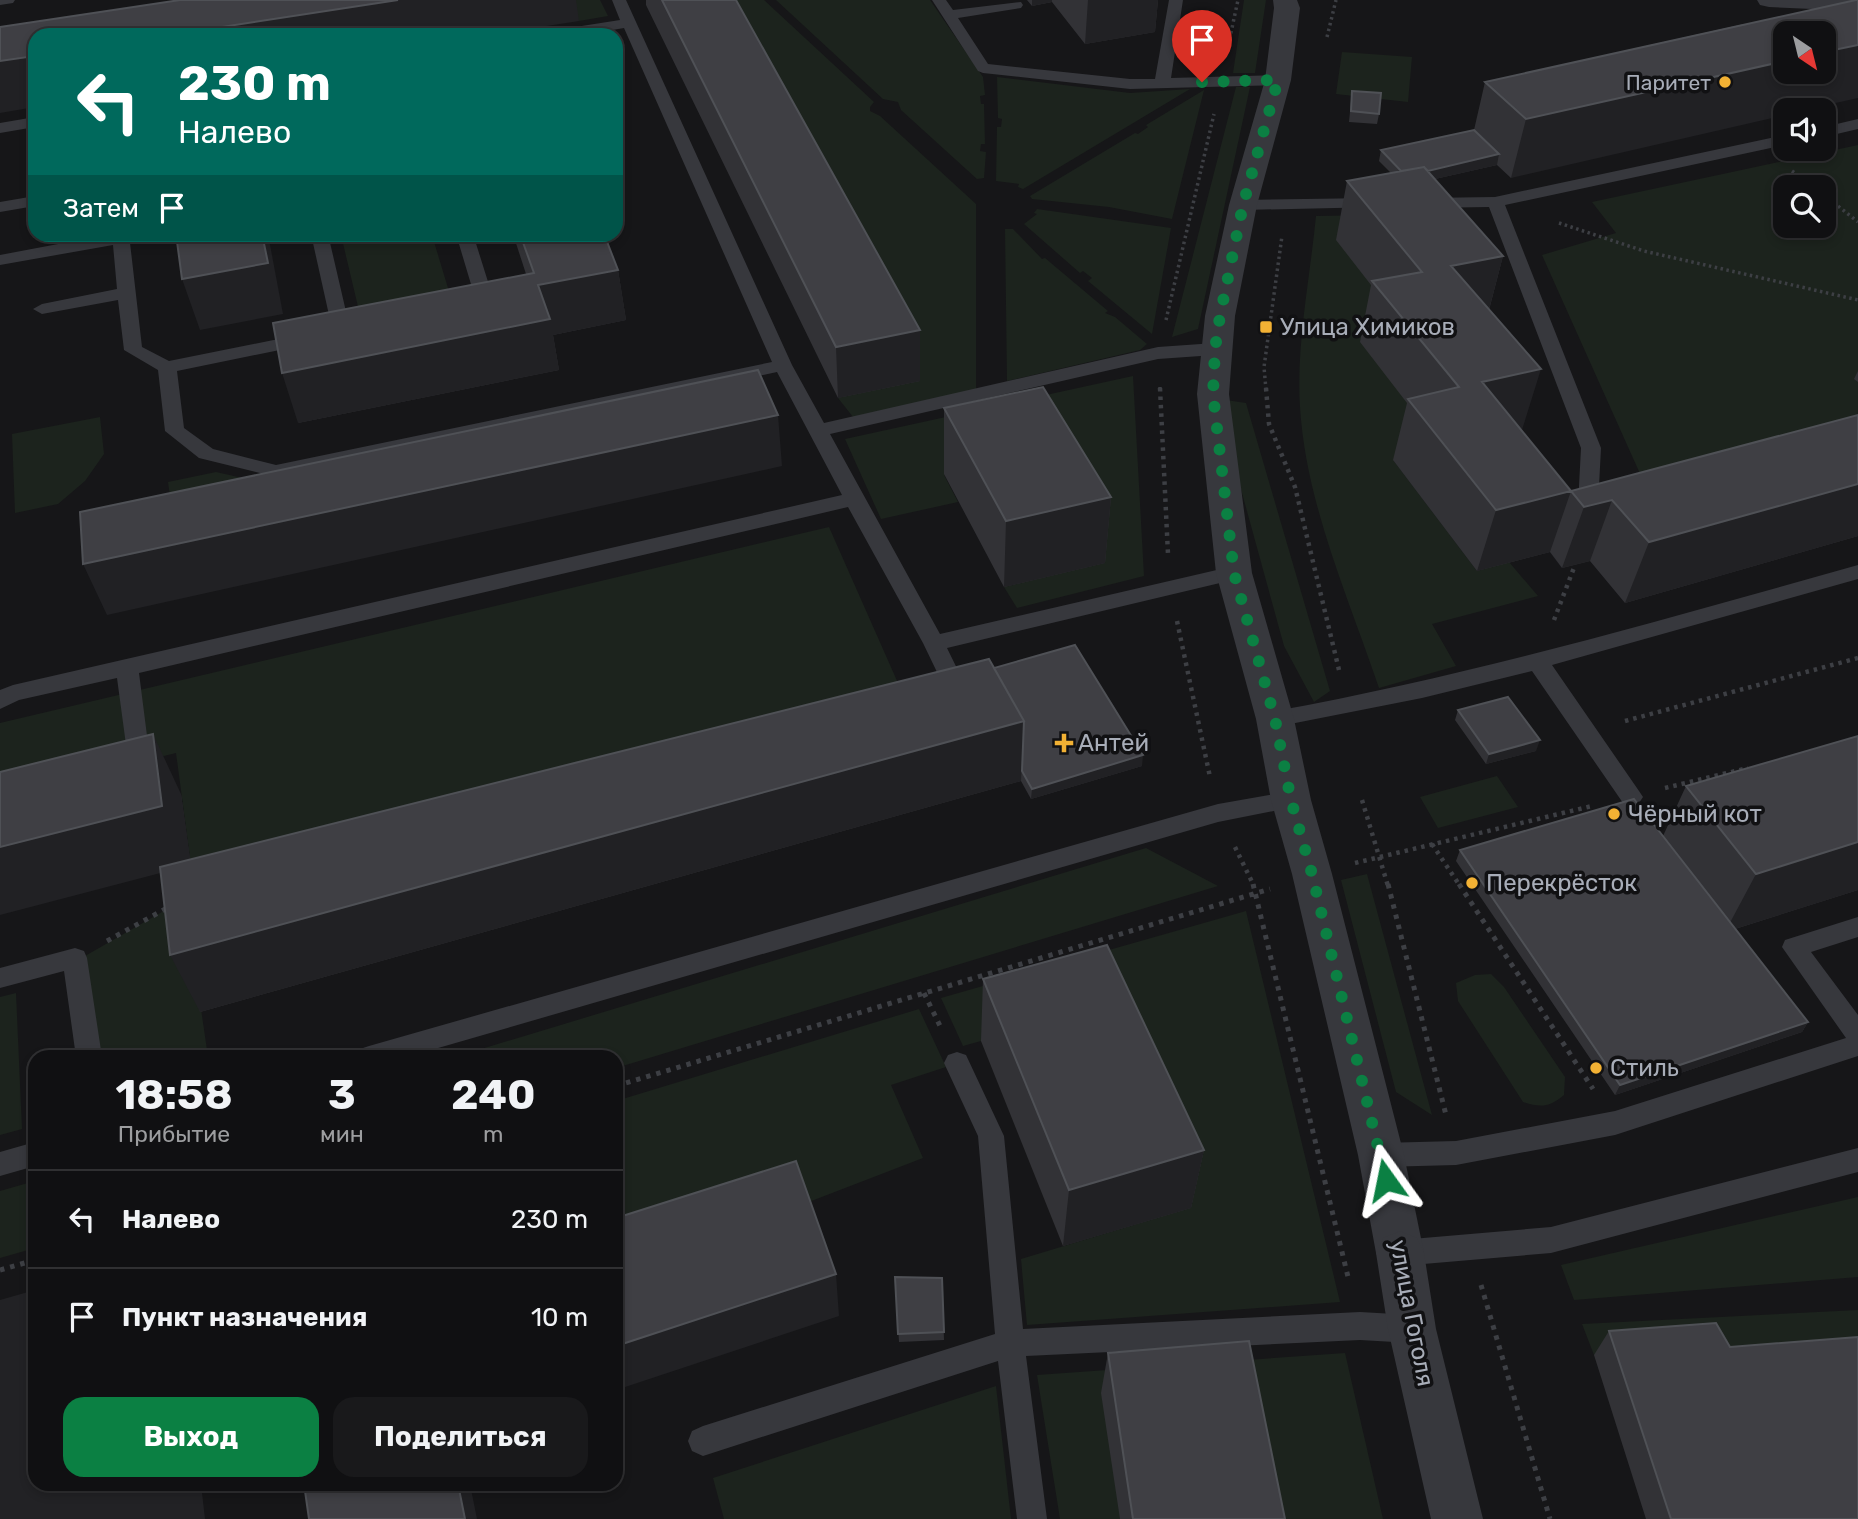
<!DOCTYPE html>
<html lang="ru">
<head>
<meta charset="utf-8">
<style>
  :root { --surface:#101012; --page:#19191b; --text:#f1f3f6; --muted:#9c9d9f; --line:#303032; --accent:#0b8043 }
  body { margin:0; font-family:Rubik,sans-serif; background:var(--page); color:var(--text); height:100vh; display:flex; flex-direction:column; font-size:26px; white-space:nowrap }
  * { box-sizing:border-box; margin:0 }
  p { font-size:23px; color:var(--muted) }
  .icon { flex:none; width:38px; height:38px; fill:none; stroke:currentColor; stroke-width:2; stroke-linecap:round; stroke-linejoin:round }
  .map { position:relative; flex:1; overflow:hidden }
  .drawer { position:absolute; left:28px; top:1050px; width:595px; height:441px; display:flex; flex-direction:column; background:var(--surface); border-radius:21px; box-shadow:0 4px 10px #0003,0 0 0 2px var(--line) }
  .drawer>* { flex:none }
  .guide { position:absolute; left:28px; top:28px; width:595px; height:214px; border-radius:21px; box-shadow:0 4px 10px #0003,0 0 0 2px var(--line); background:#00695c; color:#fff; overflow:hidden }
  .needle { width:46px; rotate:145deg }
  .controls { position:absolute; left:1773px; top:21px; display:grid; gap:14px }
  .controls a { display:grid; place-items:center; width:63px; height:63px; border-radius:14px; background:var(--surface); box-shadow:0 4px 10px #0003,0 0 0 2px var(--line); font-size:35px }
  .pin { position:absolute; display:grid; place-items:center; width:60px; height:60px; color:#fff; margin:-72px -30px; border-radius:50% 50% 50% 0; rotate:-45deg; box-shadow:0 0 7px #0007 }
  .pin .icon { rotate:45deg }
  .me { position:absolute; width:77px; margin:-38px; rotate:348deg; stroke-linejoin:round; filter:drop-shadow(0 0 5px #0008) }
  .turn { display:flex; align-items:center; gap:24px; height:147px; padding:0 35px; font-size:32px }
  .turn .icon { width:91px; height:91px; stroke-width:2.5 }
  .turn b { display:block; font-size:49px; line-height:60px }
  .then { display:flex; align-items:center; height:66px; padding:0 35px; background:#0003; gap:14px; font-size:26px }
  .eta { display:flex; justify-content:space-evenly; align-items:center; height:119px; text-align:center }
  .eta b { font-size:42px; font-weight:700; line-height:49px }
  .primary-button { display:flex; gap:14px; margin-top:auto; padding:14px 35px }
  .primary-button a { flex:1; height:80px; border-radius:21px; background:var(--accent); color:#fff; font-size:28px; font-weight:700; line-height:80px; text-align:center }
  .primary-button a+a { background:var(--page); color:var(--text) }
  ul { padding:0; list-style:none }
  li { display:flex; align-items:center; gap:21px; height:98px; padding:0 35px; border-top:2px solid var(--line) }
  li div { flex:1 }
  li b { display:block; font-size:26px }
  li em { font-style:normal }
  .map>svg:first-child { display:block }
  .built { fill:#222225 }
  .green { fill:#1c231d; fill-rule:evenodd }
  .lines { fill:none; stroke-linecap:round; stroke-linejoin:round }
  .path-far2 { stroke:#3d3f44; stroke-width:3.5; stroke-dasharray:2.5 3.5; stroke-linecap:butt }
  .path-far1 { stroke:#3d3f44; stroke-width:4.5; stroke-dasharray:3.5 5; stroke-linecap:butt }
  .path { stroke:#3d3f44; stroke-width:5; stroke-dasharray:4.5 6; stroke-linecap:butt }
  .service { fill:#37383d; fill-rule:evenodd }
  .minor { fill:#37383d; fill-rule:evenodd }
  .tertiary { fill:#37383d; fill-rule:evenodd }
  .wall { fill:#323236 }
  .shaded-wall { fill:#212124 }
  .building { fill:#3f3f44; stroke:#4f5156; stroke-width:2 }
  .route { stroke:#0b8043; stroke-width:12; stroke-dasharray:0 21.6 }
  .poi-dot { fill:#f2b134; stroke:#111113; stroke-width:2.5 }
  .labels { text-anchor:middle; dominant-baseline:central; stroke-width:7; stroke-linejoin:round; paint-order:stroke }
  .far-poi-label { font-size:21px; fill:#a8adb8; stroke:#111113; text-anchor:end }
  .poi-label { font-size:24px; fill:#a8adb8; stroke:#111113; text-anchor:start }
  .street-label { font-size:24px; fill:#a8adb8; stroke:#111113 }
</style>
</head>
<body>
<div class="map">
<svg width="1858" height="1519" viewBox="0 0 1858 1519">
  <rect width="100%" height="100%" fill="#161618"/>
  <!-- built -->
  <path class="built" d="M 35,1290 L 35,1484 L 201,1484 L 205,1519 L 0,1519 L 0,1300 Z"/>
  <!-- green -->
  <path class="green" d="M 571,0 L 600,0 L 608,16 L 579,21 Z
    M 714,0 L 764,0 L 874,102 L 870,107 L 870,111 L 880,116 L 976,204 L 976,395 L 857,422 L 838,398 L 920,380 Z
    M 776,0 L 930,0 L 983,77 L 985,95 L 980,96 L 981,104 L 984,104 L 985,144 L 981,144 L 980,151 L 986,152 L 984,178 L 977,179 L 901,110 L 898,102 L 883,99 Z
    M 1244,0 L 1266,0 L 1255,73 L 1233,73 Z
    M 1342,52 L 1412,57 L 1408,102 L 1336,94 Z
    M 997,77 L 1130,93 L 1190,89 L 1023,189 L 1018,187 L 1019,184 L 996,181 L 997,127 L 1001,127 L 1002,119 L 998,118 Z
    M 1236,87 L 1250,87 L 1198,329 L 1172,337 Z
    M 1204,90 L 1172,219 L 1109,207 L 1032,199 L 1030,196 L 1135,133 L 1138,134 L 1148,127 L 1146,125 Z
    M 1858,145 L 1858,443 L 1650,496 L 1542,255 L 1616,233 L 1592,202 ZM 1785,187 L 1824,187 L 1824,226 L 1785,226 Z
    M 1037,209 L 1171,228 L 1152,334 L 1088,281 L 1092,278 L 1083,271 L 1080,273 L 1024,224 L 1037,214 L 1034,213 Z
    M 1445,214 L 1408,332 L 1443,448 L 1394,461 L 1477,571 L 1509,562 L 1538,596 L 1432,624 L 1456,666 L 1379,688 C 1348,596 1306,504 1300,407 C 1296,345 1310,278 1316,216 Z
    M 1005,229 L 1013,229 L 1042,259 L 1045,258 L 1108,311 L 1105,313 L 1115,317 L 1147,344 L 1140,350 L 1007,381 Z
    M 341,235 L 432,235 L 451,298 L 360,315 Z
    M 1133,376 L 1144,576 L 1017,608 L 1004,587 L 1104,563 L 944,475 L 958,502 L 881,519 L 845,439 Z
    M 1226,400 L 1246,403 L 1330,691 L 1314,702 L 1284,646 L 1239,482 Z
    M 100,417 L 104,454 L 85,481 L 58,504 L 15,513 L 12,434 Z
    M 216,472 L 247,479 L 171,503 L 168,482 Z
    M 829,527 L 921,735 L 189,926 L 208,1057 L 100,1057 L 85,956 L 190,896 L 191,865 L 176,753 L 50,784 L 0,840 L 0,723 Z
    M 1497,776 L 1518,807 L 1438,828 L 1420,797 Z
    M 1146,848 L 1218,886 L 616,1068 L 616,1057 L 455,1057 Z
    M 1367,874 L 1432,1115 L 1396,1092 L 1341,880 Z
    M 1246,911 L 1340,1302 L 1027,1325 L 1021,1259 L 1190,1208 L 981,1041 L 963,1046 L 941,998 Z
    M 1491,974 L 1504,987 L 1565,1077 L 1564,1095 C 1550,1107 1541,1108 1523,1102 L 1458,1001 L 1456,983 L 1475,975 Z
    M 16,993 L 22,1129 L 0,1135 L 0,997 Z
    M 919,1009 L 946,1067 L 891,1085 L 923,1158 L 801,1205 L 616,1264 L 616,1101 Z
    M 35,1181 L 35,1248 L 0,1258 L 0,1191 Z
    M 1858,1197 L 1858,1277 L 1574,1300 L 1561,1265 Z
    M 1858,1310 L 1858,1359 L 1697,1347 L 1594,1355 L 1582,1324 Z
    M 1345,1353 L 1383,1519 L 1060,1519 L 1037,1375 Z
    M 996,1386 L 1011,1519 L 724,1519 L 713,1478 Z"/>
  <g class="lines">
    <!-- path-far2 -->
    <path class="path-far2" d="M 1327,37 L 1336,0
      M 1227,51 L 1238,0
      M 1792,171 L 1814,187
      M 1824,195 L 1858,222
      M 1559,223 L 1644,251 L 1858,300
      M 1166,320 L 1214,114
      M 1160,387 L 1160,390
      M 1266,390 L 1264,367 L 1282,236"/>
    <!-- path-far1 -->
    <path class="path-far1" d="M 1160,388 L 1168,554
      M 1266,388 L 1269,424 L 1295,487 L 1339,670
      M 1554,620 L 1575,565
      M 1177,621 L 1210,777
      M 1625,721 L 1858,658
      M 1665,788 L 1748,768
      M 1362,800 L 1388,886
      M 1432,844 L 1460,886
      M 1235,847 L 1254,886
      M 1355,863 L 1592,806"/>
    <!-- path -->
    <path class="path" d="M 1253,884 L 1349,1281
      M 1388,884 L 1446,1115
      M 1459,884 L 1593,1089
      M 107,941 L 167,908
      M 924,993 L 942,1030
      M 616,1086 L 1270,889
      M 0,1270 L 35,1260
      M 1481,1285 L 1550,1519"/>
    <!-- service -->
    <path class="service" d="M 0,0 L 15,0 L 13,3 L 0,5 Z
      M 612,0 L 626,0 L 792,365 L 824,423 L 1158,347 L 1215,343 L 1224,349 L 1215,355 L 1158,359 L 830,434 L 940,634 L 1234,566 L 1241,568 L 1244,573 L 1241,578 L 947,648 L 970,695 L 967,701 L 959,703 L 951,701 L 948,695 L 923,643 L 848,507 L 139,673 L 151,767 L 148,773 L 140,776 L 132,773 L 129,767 L 117,678 L 19,700 L 0,709 L 0,690 L 13,685 L 842,495 L 777,372 L 276,477 L 199,458 L 165,431 L 158,370 L 124,350 L 118,300 L 42,314 L 33,309 L 42,304 L 117,289 L 113,245 L 0,265 L 0,255 L 111,234 L 129,234 L 142,347 L 169,361 L 308,333 L 314,335 L 317,339 L 314,343 L 177,371 L 184,428 L 213,449 L 276,465 L 772,362 L 624,28 L 583,35 L 548,35 L 556,30 L 620,20 Z
      M 932,0 L 946,0 L 953,10 L 1021,2 L 1023,5 L 1021,8 L 958,18 L 988,64 L 1130,79 L 1155,79 L 1169,0 L 1183,0 L 1171,78 L 1278,75 L 1286,80 L 1278,85 L 1130,89 L 983,73 L 978,71 Z
      M 35,117 L 35,127 L 0,133 L 0,123 Z
      M 1858,119 L 1858,129 L 1824,137 L 1824,127 Z
      M 1785,135 L 1785,145 L 1505,205 L 1601,448 L 1598,505 L 1595,510 L 1581,510 L 1578,505 L 1581,448 L 1489,207 L 1425,208 L 1417,203 L 1425,198 L 1495,197 Z
      M 35,196 L 35,206 L 0,212 L 0,202 Z
      M 1373,198 L 1381,203 L 1379,207 L 1243,210 L 1235,205 L 1243,200 Z
      M 311,234 L 328,234 L 351,333 L 348,337 L 342,339 L 333,333 Z
      M 456,234 L 473,234 L 495,304 L 492,308 L 479,311 L 470,306 L 476,301 Z
      M 1858,565 L 1858,579 L 1552,665 L 1639,791 L 1643,797 L 1639,803 L 1631,806 L 1623,803 L 1532,671 L 1422,698 L 1275,727 L 1267,725 L 1264,719 L 1267,713 L 1275,711 C 1473,675 1665,619 1858,565 Z
      M 1291,791 L 1299,794 L 1303,800 L 1299,806 L 1218,822 L 407,1057 L 356,1057 L 360,1049 L 369,1046 L 1218,804 Z
      M 1858,917 L 1858,937 L 1811,952 L 1858,1015 L 1858,1056 L 1615,1135 L 1456,1165 L 1381,1167 L 1371,1163 L 1368,1155 L 1371,1147 L 1381,1143 L 1456,1141 L 1615,1111 L 1846,1038 L 1782,947 L 1785,940 Z
      M 75,948 L 84,951 L 87,958 L 102,1057 L 76,1057 L 64,971 L 0,988 L 0,968 Z
      M 957,1052 L 966,1055 L 1004,1136 L 1023,1329 L 1360,1312 L 1412,1315 L 1422,1319 L 1426,1329 L 1422,1339 L 1412,1343 L 1360,1340 L 1026,1356 L 1047,1519 L 1017,1519 L 998,1361 L 703,1456 L 692,1451 L 688,1441 L 692,1431 L 703,1426 L 995,1334 L 978,1136 L 944,1063 L 948,1055 Z
      M 35,1142 L 35,1166 L 0,1176 L 0,1152 Z
      M 1858,1148 L 1858,1172 L 1551,1253 L 1400,1266 L 1390,1262 L 1386,1253 L 1390,1244 L 1400,1240 L 1551,1227 Z"/>
    <!-- minor -->
    <path class="minor" d="M 1273,0 L 1297,0 L 1300,8 L 1291,80 L 1257,205 L 1235,316 L 1229,394 L 1252,573 L 1294,719 L 1311,800 L 1332,874 L 1404,1155 L 1424,1253 L 1417,1268 L 1400,1275 L 1383,1268 L 1376,1253 L 1358,1155 L 1292,874 L 1271,800 L 1256,719 L 1216,573 L 1197,394 L 1205,316 L 1229,205 L 1265,80 L 1274,8 Z
      M 1757,0 L 1858,0 L 1858,11 L 1769,7 L 1760,5 Z"/>
    <!-- tertiary -->
    <path class="tertiary" d="M 1400,1231 L 1417,1238 L 1424,1253 L 1436,1329 L 1483,1519 L 1431,1519 L 1388,1329 L 1376,1253 L 1383,1238 Z"/>
  </g>
  <!-- wall -->
  <path class="wall" d="M 646,0 L 736,0 L 920,330 L 920,381 L 838,398 L 646,5 Z
    M 1027,0 L 1158,0 L 1155,32 L 1085,44 L 1052,2 L 1032,6 Z
    M 1744,24 L 1511,178 L 1497,165 L 1435,179 L 1503,256 L 1489,310 L 1522,430 L 1521,430 L 1571,491 L 1858,415 L 1858,536 L 1625,603 L 1590,561 L 1562,568 L 1550,552 L 1477,571 L 1393,460 L 1407,403 L 1360,342 L 1371,285 L 1336,240 L 1347,181 L 1391,173 L 1379,161 L 1381,150 L 1474,130 L 1485,82 Z
    M 1352,91 L 1379,114 L 1377,124 L 1349,122 Z
    M 513,234 L 604,234 L 618,270 L 626,320 L 553,335 L 559,370 L 298,423 L 526,274 Z
    M 1858,371 L 1858,382 L 1854,379 Z
    M 944,408 L 1111,497 L 1105,563 L 1004,587 L 944,474 Z
    M 994,668 L 1142,766 L 1031,799 L 1021,781 L 200,1012 L 160,873 L 181,794 L 190,860 Z
    M 1458,710 L 1536,751 L 1486,764 L 1455,720 Z
    M 1858,736 L 1858,890 L 1735,929 L 1808,1022 L 1802,1032 L 1615,1095 L 1456,861 L 1460,850 L 1663,836 L 1686,786 Z
    M 983,979 L 1204,1150 L 1191,1208 L 1063,1246 L 981,1041 Z
    M 895,1277 L 942,1278 L 944,1340 L 899,1342 Z
    M 1609,1331 L 1730,1347 L 1858,1519 L 1646,1519 L 1594,1355 Z
    M 1108,1353 L 1285,1519 L 1120,1519 L 1101,1393 Z"/>
  <!-- shaded-wall -->
  <path class="shaded-wall" d="M 398,0 L 576,0 L 579,21 L 489,35 L 170,35 Z
    M 1032,0 L 1052,0 L 1052,2 L 1032,6 Z
    M 1088,0 L 1158,0 L 1155,32 L 1085,44 Z
    M 1858,45 L 1858,98 L 1804,110 L 1785,110 L 1785,115 L 1511,178 L 1526,119 L 1785,61 L 1785,72 L 1824,72 L 1824,52 Z
    M 35,56 L 35,107 L 0,113 L 0,61 Z
    M 1499,154 L 1497,165 L 1404,186 L 1406,175 Z
    M 262,234 L 268,234 L 283,314 L 200,330 L 182,279 Z
    M 1503,256 L 1487,317 L 1451,266 Z
    M 618,270 L 626,320 L 553,335 L 559,370 L 298,423 L 282,373 L 538,285 Z
    M 920,330 L 920,381 L 838,398 L 836,347 Z
    M 1541,369 L 1522,430 L 1465,443 L 1482,382 Z
    M 778,415 L 782,466 L 107,615 L 83,564 Z
    M 1858,484 L 1858,536 L 1625,603 L 1649,542 Z
    M 1571,491 L 1550,552 L 1477,571 L 1496,510 Z
    M 1111,497 L 1105,563 L 1004,587 L 1006,521 Z
    M 1612,500 L 1590,561 L 1562,568 L 1584,507 Z
    M 1024,721 L 1021,781 L 200,1012 L 170,955 Z
    M 153,734 L 181,794 L 191,865 L 0,915 L 0,847 Z
    M 1540,740 L 1536,751 L 1486,764 L 1489,754 Z
    M 1143,755 L 1142,766 L 1031,799 L 1032,789 Z
    M 1858,842 L 1858,890 L 1725,932 L 1756,874 Z
    M 1808,1022 L 1802,1032 L 1615,1095 L 1620,1085 Z
    M 1204,1150 L 1191,1208 L 1063,1246 L 1069,1190 Z
    M 836,1274 L 839,1316 L 616,1390 L 616,1346 Z
    M 458,1484 L 470,1484 L 477,1519 L 465,1519 Z"/>
  <!-- building -->
  <path class="building" d="M 180,0 L 398,0 L 170,35 L 35,35 L 35,56 L 0,61 L 0,27 Z
    M 662,0 L 736,0 L 920,330 L 836,347 Z
    M 1856,0 L 1858,0 L 1858,45 L 1824,52 L 1824,33 L 1785,33 L 1785,61 L 1526,119 L 1485,82 Z
    M 1352,91 L 1381,93 L 1379,114 L 1351,111 Z
    M 1474,130 L 1499,154 L 1428,171 L 1424,167 L 1401,171 L 1381,150 Z
    M 1424,167 L 1503,256 L 1451,266 L 1541,369 L 1482,382 L 1571,491 L 1496,510 L 1408,399 L 1459,387 L 1372,281 L 1422,272 L 1347,181 Z
    M 176,234 L 262,234 L 268,263 L 182,279 Z
    M 520,234 L 604,234 L 618,270 L 538,285 L 550,319 L 282,373 L 273,323 L 534,273 Z
    M 758,370 L 778,415 L 83,564 L 80,512 Z
    M 1043,387 L 1111,497 L 1006,521 L 944,408 Z
    M 1858,415 L 1858,484 L 1649,542 L 1612,500 L 1584,507 L 1571,491 Z
    M 1075,645 L 1143,755 L 1032,789 L 1022,771 L 1024,721 L 994,668 Z
    M 989,659 L 1024,721 L 170,955 L 160,867 Z
    M 1508,697 L 1540,740 L 1489,754 L 1458,710 Z
    M 153,734 L 162,806 L 0,847 L 0,772 Z
    M 1858,736 L 1858,842 L 1756,874 L 1686,786 Z
    M 1634,799 L 1808,1022 L 1620,1085 L 1460,850 Z
    M 1107,945 L 1204,1150 L 1069,1190 L 983,979 Z
    M 796,1161 L 836,1274 L 616,1346 L 616,1218 Z
    M 895,1277 L 942,1278 L 944,1332 L 898,1334 Z
    M 1716,1323 L 1730,1347 L 1858,1337 L 1858,1519 L 1671,1519 L 1609,1331 Z
    M 1249,1341 L 1285,1519 L 1133,1519 L 1108,1353 Z
    M 304,1484 L 458,1484 L 465,1519 L 309,1519 Z"/>
  <g class="lines">
    <!-- route -->
    <path class="route" d="M 1202,82 L 1278,80 L 1243,205 L 1220,316 L 1215,349 L 1213,394 L 1234,573 L 1275,719 L 1291,800 L 1312,874 L 1386,1180"/>
  </g>
  <!-- markers -->
  <g class="poi-dot">
    <circle cx="1725" cy="82" r="7"/>
    <rect x="1259" y="320" width="14" height="14" rx="3.5"/>
    <path d="M1060.5 732.5h7v7h7v7h-7v7h-7v-7h-7v-7h7z"/>
    <circle cx="1614" cy="814" r="7"/>
    <circle cx="1472" cy="883" r="7"/>
    <circle cx="1596" cy="1068" r="7"/>
  </g>
  <g class="labels">
    <!-- far-poi labels -->
    <g class="far-poi-label">
      <text x="1711" y="82">Паритет</text>
    </g>
    <!-- poi labels -->
    <g class="poi-label">
      <text x="1280" y="327">Улица Химиков</text>
      <text x="1078" y="743">Антей</text>
      <text x="1628" y="814">Чёрный кот</text>
      <text x="1486" y="883">Перекрёсток</text>
      <text x="1610" y="1068">Стиль</text>
    </g>
    <!-- street labels -->
    <g class="street-label">
      <text transform="translate(1412 1313) rotate(79)">улица Гоголя</text>
    </g>
  </g>
</svg>
<div class="controls">
<a><svg class="needle" viewBox="-14 -14 28 28"><path d="M0-13l5 13h-10z" fill="#e53935"/><path d="M0 13l5-13h-10z" fill="#9c9d9f"/></svg></a>
<a><svg class="icon" aria-label="sound" viewBox="0 0 24 24"><path d="M4 9h4l5-4v14l-5-4H4zM17 9q2 3 0 6"/></svg></a>
<a><svg class="icon" aria-label="search" viewBox="0 0 24 24"><circle cx="10" cy="10" r="6"/><path d="M15 15l6 6"/></svg></a>
</div>
<div class="pin" style="left:1202px;top:82px;background:#d93025"><svg class="icon" aria-label="arrive" viewBox="0 0 24 24"><path d="M6 21V4h12l-3 4 3 4H6"/></svg></div>
<svg class="me" style="left:1386px;top:1180px" viewBox="-20 -20 40 40"><path d="M0-17L14 15 0 8-14 15z" fill="#0b8043" stroke="#fff" stroke-width="4"/></svg>
<div class="guide">
<div class="turn"><svg class="icon" aria-label="left" viewBox="0 0 24 24"><path d="M17 20v-9H6M10 6l-5 5 5 5"/></svg><div><b>230 m</b>Налево</div></div>
<div class="then">Затем<svg class="icon" aria-label="arrive" viewBox="0 0 24 24"><path d="M6 21V4h12l-3 4 3 4H6"/></svg></div>
</div>
<section class="drawer">
<div class="eta">
<div><b>18:58</b><p>Прибытие</p></div>
<div><b>3</b><p>мин</p></div>
<div><b>240</b><p>m</p></div>
</div>
<ul>
<li><svg class="icon" aria-label="left" viewBox="0 0 24 24"><path d="M17 20v-9H6M10 6l-5 5 5 5"/></svg><div><b>Налево</b></div><em>230 m</em></li>
<li><svg class="icon" aria-label="arrive" viewBox="0 0 24 24"><path d="M6 21V4h12l-3 4 3 4H6"/></svg><div><b>Пункт назначения</b></div><em>10 m</em></li>
</ul>
<div class="primary-button"><a>Выход</a><a>Поделиться</a></div>
</section>
</div>
</body>
</html>
